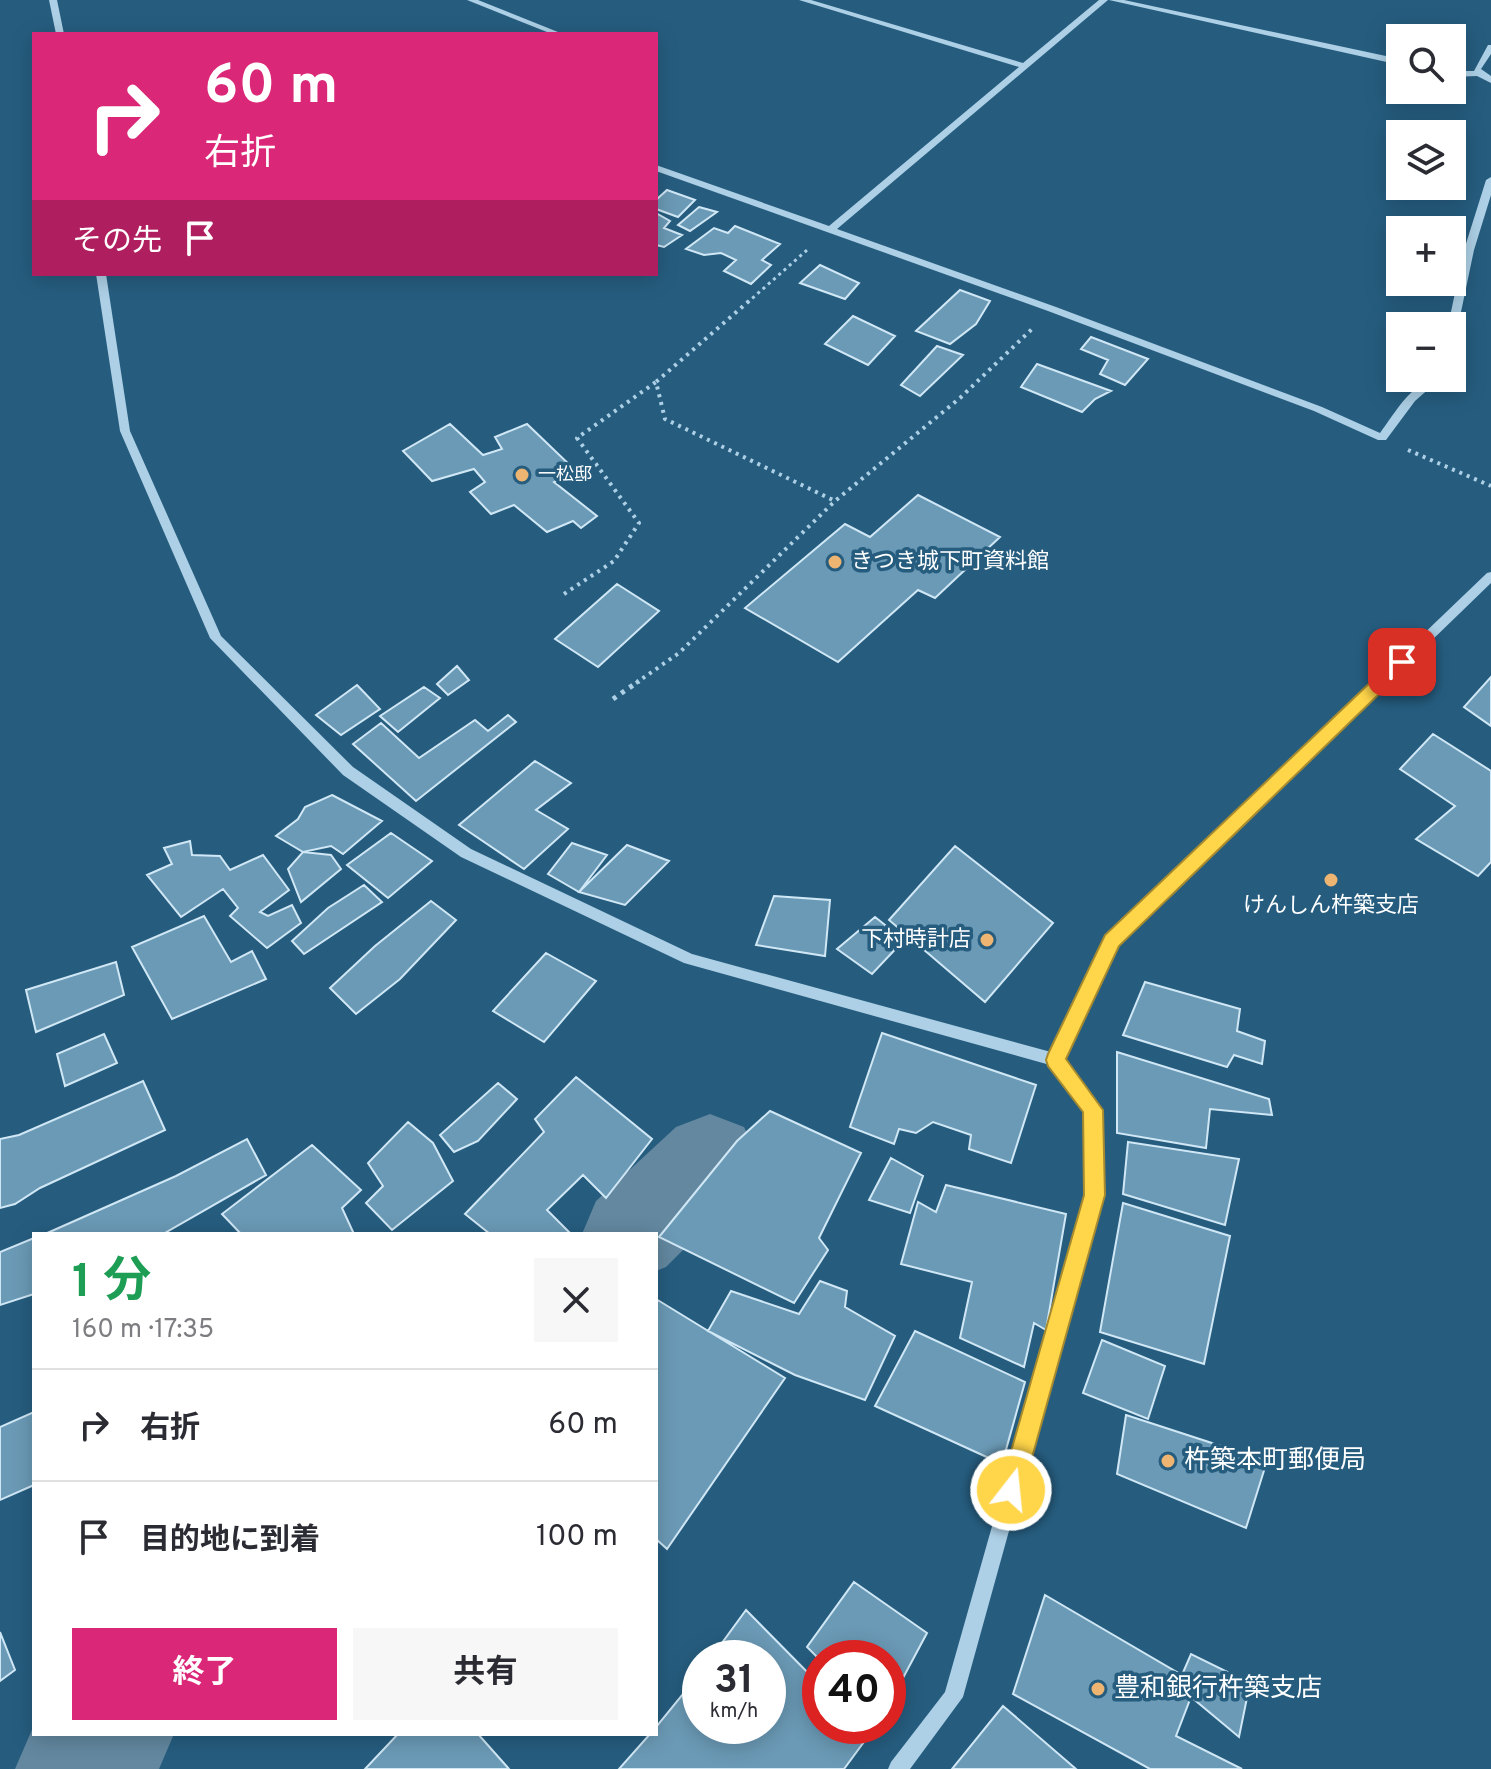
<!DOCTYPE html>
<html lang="ja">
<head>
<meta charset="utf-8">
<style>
  :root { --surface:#fff; --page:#f7f7f7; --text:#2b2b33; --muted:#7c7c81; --line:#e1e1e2; --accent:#db2777 }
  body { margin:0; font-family:Overpass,"Noto Sans JP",sans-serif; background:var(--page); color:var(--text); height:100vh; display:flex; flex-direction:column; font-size:30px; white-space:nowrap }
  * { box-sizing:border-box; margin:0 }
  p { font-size:26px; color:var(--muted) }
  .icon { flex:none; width:44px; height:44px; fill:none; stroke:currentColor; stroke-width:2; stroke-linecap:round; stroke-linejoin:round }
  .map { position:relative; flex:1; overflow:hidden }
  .side { position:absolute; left:32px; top:1232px; width:626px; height:504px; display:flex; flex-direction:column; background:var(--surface); border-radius:0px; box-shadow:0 4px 20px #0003 }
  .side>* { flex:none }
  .guide { position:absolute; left:32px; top:32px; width:626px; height:244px; border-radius:0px; box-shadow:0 4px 20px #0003; background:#db2777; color:#fff; overflow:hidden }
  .buttons { position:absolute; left:1386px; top:24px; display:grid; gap:16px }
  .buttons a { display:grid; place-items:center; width:80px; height:80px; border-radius:0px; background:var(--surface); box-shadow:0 4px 20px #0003; font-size:40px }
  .speed { position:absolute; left:682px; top:1640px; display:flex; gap:16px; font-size:40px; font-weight:700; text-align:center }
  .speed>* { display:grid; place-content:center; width:104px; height:104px; border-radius:50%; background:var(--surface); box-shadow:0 4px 20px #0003; line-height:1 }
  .speed small { font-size:20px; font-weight:400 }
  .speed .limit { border:12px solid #d22; background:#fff; color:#111 }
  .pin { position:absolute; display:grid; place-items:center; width:68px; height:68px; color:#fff; margin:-34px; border-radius:16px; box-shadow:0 4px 12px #0006 }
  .me { position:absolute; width:88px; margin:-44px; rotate:16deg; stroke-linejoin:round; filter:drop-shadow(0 0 6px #0008) }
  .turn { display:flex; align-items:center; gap:28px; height:168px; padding:0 40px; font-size:36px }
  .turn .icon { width:104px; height:104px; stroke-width:2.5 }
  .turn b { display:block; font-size:56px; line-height:68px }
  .then { display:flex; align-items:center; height:76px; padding:0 40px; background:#0003; gap:16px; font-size:30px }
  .round { display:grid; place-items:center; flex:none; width:84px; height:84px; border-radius:0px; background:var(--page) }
  .summary { display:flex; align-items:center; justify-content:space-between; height:136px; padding:0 40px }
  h1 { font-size:48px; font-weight:700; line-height:60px; color:#1e9e55 }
  .cta { display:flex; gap:16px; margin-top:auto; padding:16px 40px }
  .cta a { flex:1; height:92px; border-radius:0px; background:var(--accent); color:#fff; font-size:32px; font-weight:700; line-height:92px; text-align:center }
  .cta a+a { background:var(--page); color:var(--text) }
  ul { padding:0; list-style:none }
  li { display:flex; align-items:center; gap:24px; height:112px; padding:0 40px; border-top:2px solid var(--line) }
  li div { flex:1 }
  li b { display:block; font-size:30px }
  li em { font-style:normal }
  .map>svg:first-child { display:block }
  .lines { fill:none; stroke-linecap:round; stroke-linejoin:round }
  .river { fill:#6388a0; fill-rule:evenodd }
  .building { fill:#6b9ab6; stroke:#d0e7f5; stroke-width:2 }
  .path-far2 { stroke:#add0e6; stroke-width:3; stroke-dasharray:3 4; stroke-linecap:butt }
  .path-far1 { stroke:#add0e6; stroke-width:4; stroke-dasharray:3 5; stroke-linecap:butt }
  .path { stroke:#add0e6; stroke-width:5; stroke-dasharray:4 6; stroke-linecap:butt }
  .minor { fill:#add0e6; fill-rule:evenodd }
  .route { fill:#ffd54a; stroke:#a68a30; stroke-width:2 }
  .poi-dot { fill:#eeb472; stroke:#265d7f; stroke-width:3 }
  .labels { text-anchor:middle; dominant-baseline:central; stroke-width:7; stroke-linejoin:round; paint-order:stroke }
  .far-poi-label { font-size:18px; fill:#fff; stroke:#265d7f; text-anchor:start }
  .poi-label { font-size:22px; fill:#fff; stroke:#265d7f; text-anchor:start }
  .near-poi-label { font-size:26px; fill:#fff; stroke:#265d7f; text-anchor:start }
</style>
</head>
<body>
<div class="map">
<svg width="1491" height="1769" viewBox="0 0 1491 1769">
  <rect width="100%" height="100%" fill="#265d7f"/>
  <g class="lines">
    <!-- river -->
    <path class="river" d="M 710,1114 L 744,1127 L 758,1158 L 744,1189 L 666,1267 L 656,1271 L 656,1234 L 582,1234 L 596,1201 L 676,1127 Z
      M 34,1725 L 34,1734 L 174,1734 L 159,1769 L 15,1769 Z"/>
  </g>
  <!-- building -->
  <path class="building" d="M 667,190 L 695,200 L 678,217 L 656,209 L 656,200 Z
    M 699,207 L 717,212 L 690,231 L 678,225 Z
    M 656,213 L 670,221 L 664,228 L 682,235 L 664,247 L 656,245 Z
    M 735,226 L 780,244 L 762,260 L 771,265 L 751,284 L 724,271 L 736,260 L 721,253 L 704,255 L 686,249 L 714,228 L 728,233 Z
    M 820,265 L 859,283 L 845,299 L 800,283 Z
    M 960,290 L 990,301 L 976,324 L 950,344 L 916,331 Z
    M 853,316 L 895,336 L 868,365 L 825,344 Z
    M 1091,337 L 1148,359 L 1125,385 L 1100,374 L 1108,360 L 1081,349 Z
    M 937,346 L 963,355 L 920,396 L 901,385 Z
    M 1037,364 L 1111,391 L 1095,399 L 1082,412 L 1021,387 Z
    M 450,424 L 483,455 L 502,449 L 495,437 L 527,424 L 574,469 L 554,482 L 597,516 L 581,528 L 573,521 L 547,532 L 514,505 L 491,514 L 470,492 L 485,482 L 474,469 L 432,481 L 403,451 Z
    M 918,495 L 1000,537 L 935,598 L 918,590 L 838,662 L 745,608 L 845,524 L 870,537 Z
    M 617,584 L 659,611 L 598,667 L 555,639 Z
    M 457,666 L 469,680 L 448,695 L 437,684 Z
    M 1491,677 L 1491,726 L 1464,707 Z
    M 357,685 L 380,709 L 341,735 L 316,715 Z
    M 424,687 L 440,698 L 398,732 L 380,716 Z
    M 508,715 L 516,722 L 416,801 L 353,744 L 381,723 L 419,758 L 475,720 L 488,731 Z
    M 1433,734 L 1491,771 L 1491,862 L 1478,876 L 1416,839 L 1455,806 L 1400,769 Z
    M 535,761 L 571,783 L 536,810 L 568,829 L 524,869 L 459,825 Z
    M 332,795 L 382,821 L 343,854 L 331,846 L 303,852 L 276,836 L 298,819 L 305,807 Z
    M 391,833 L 432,861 L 388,898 L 347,865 Z
    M 190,841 L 192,855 L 220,856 L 230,870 L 263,855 L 289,890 L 260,912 L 268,916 L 292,905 L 301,923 L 267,948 L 230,916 L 238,908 L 223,889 L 181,917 L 147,875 L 172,864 L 164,848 Z
    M 572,843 L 607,855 L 579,892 L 548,874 Z
    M 627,845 L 669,861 L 625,905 L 579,892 Z
    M 955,846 L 1053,923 L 985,1002 L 889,920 Z
    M 303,852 L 331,855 L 341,869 L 301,902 L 288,869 Z
    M 364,885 L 382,902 L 304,954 L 292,941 L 328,908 Z
    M 774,896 L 830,900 L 825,956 L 756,945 Z
    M 431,901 L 456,920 L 400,979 L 356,1014 L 330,988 L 375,946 Z
    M 204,916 L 231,962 L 252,951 L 266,979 L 172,1019 L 132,947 Z
    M 875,917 L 904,940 L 872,974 L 837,949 Z
    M 546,953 L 596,981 L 544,1042 L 493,1011 Z
    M 116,962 L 124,995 L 36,1032 L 26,990 Z
    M 1145,982 L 1240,1009 L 1237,1031 L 1265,1041 L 1262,1064 L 1234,1055 L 1227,1067 L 1123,1035 Z
    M 882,1033 L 1036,1085 L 1011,1163 L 969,1149 L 971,1135 L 933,1122 L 916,1133 L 899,1129 L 894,1144 L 850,1127 Z
    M 104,1034 L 117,1063 L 65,1086 L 57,1054 Z
    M 1117,1052 L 1269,1099 L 1272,1115 L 1210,1109 L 1206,1148 L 1117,1133 Z
    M 576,1077 L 652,1139 L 606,1198 L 583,1175 L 547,1210 L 571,1234 L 490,1234 L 465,1214 L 544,1132 L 535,1119 Z
    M 143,1081 L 165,1130 L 40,1188 L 15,1204 L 0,1208 L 0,1139 L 19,1135 Z
    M 498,1083 L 517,1099 L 478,1141 L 454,1152 L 440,1135 Z
    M 770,1111 L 861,1153 L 819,1238 L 828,1250 L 794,1303 L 659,1237 L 737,1141 Z
    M 408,1122 L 433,1143 L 453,1181 L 392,1230 L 366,1203 L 383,1186 L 368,1163 Z
    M 247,1139 L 266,1175 L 163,1234 L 45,1234 L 176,1176 Z
    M 1128,1142 L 1239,1159 L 1225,1225 L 1123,1194 Z
    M 312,1145 L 361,1190 L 342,1208 L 354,1234 L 241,1234 L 222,1214 Z
    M 891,1158 L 923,1176 L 910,1213 L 869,1200 Z
    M 946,1185 L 1066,1214 L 1046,1330 L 1034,1323 L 1024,1367 L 960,1338 L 972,1282 L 901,1264 L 918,1202 L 936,1212 Z
    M 1123,1203 L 1230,1236 L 1204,1364 L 1100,1332 Z
    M 34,1238 L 34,1294 L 0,1305 L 0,1252 Z
    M 820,1281 L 847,1291 L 845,1307 L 895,1336 L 865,1400 L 795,1375 L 708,1331 L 731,1291 L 799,1314 Z
    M 656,1299 L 785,1378 L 667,1549 L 656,1539 Z
    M 915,1331 L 1025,1382 L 1002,1464 L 875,1406 Z
    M 1102,1340 L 1165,1366 L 1148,1419 L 1083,1393 Z
    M 34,1412 L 34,1485 L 0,1500 L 0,1427 Z
    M 1126,1415 L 1267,1461 L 1246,1528 L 1117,1474 Z
    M 854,1582 L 927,1633 L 888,1706 L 888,1658 L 820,1660 L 807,1647 Z
    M 1045,1595 L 1182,1675 L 1191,1654 L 1250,1683 L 1239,1737 L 1191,1697 L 1176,1736 L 1242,1769 L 1150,1769 L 1013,1694 Z
    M 746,1610 L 820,1685 L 820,1726 L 861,1726 L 869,1735 L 844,1769 L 619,1769 L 650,1734 L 656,1734 L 656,1727 L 700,1673 L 700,1726 L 768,1726 L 768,1658 L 711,1658 Z
    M 0,1632 L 15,1670 L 0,1681 Z
    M 1003,1706 L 1076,1769 L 952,1769 Z
    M 398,1734 L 478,1734 L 509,1769 L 365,1769 Z"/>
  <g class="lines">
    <!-- path-far2 -->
    <path class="path-far2" d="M 747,303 L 807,250"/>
    <!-- path-far1 -->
    <path class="path-far1" d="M 749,301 L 656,382 L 665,419 L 835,501
      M 1408,450 L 1491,486
      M 564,594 L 614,561 L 639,523 L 577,438 L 656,382
      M 636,683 L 679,653 L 835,501 L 960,398 L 1032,329"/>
    <!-- path -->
    <path class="path" d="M 613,699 L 639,681"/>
    <!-- minor -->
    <path class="minor" d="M 49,0 L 57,0 L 64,34 L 56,34 Z
      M 467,0 L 478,0 L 563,34 L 552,34 Z
      M 799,0 L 811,0 L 1023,63 L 1099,0 L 1108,0 L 837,229 L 1056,307 L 1322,407 L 1380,433 C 1395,413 1414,378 1441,378 L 1415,401 L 1386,440 L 1378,440 L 1314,411 L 1048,311 L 656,171 L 656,165 L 829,226 L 1019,67 Z
      M 1109,0 L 1124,0 L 1400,59 L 1400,65 Z
      M 1488,45 L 1491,45 L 1491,54 L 1481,69 L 1491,76 L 1491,83 L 1477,76 L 1452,77 L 1452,71 L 1474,71 Z
      M 1491,177 L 1491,195 L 1474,250 L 1457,331 L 1452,334 L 1452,326 L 1448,326 L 1464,250 L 1486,180 Z
      M 96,274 L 106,274 L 130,431 L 221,636 L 353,767 L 471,849 L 692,954 L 1051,1052 L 1107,937 L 1487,573 L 1491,572 L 1491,583 L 1117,945 L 1063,1059 L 1101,1110 L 1102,1195 L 963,1697 L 910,1769 L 888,1769 L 891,1762 L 945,1692 L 1086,1195 L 1085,1112 L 1050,1065 L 684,963 L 461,857 L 343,775 L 210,638 L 120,431 Z"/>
  </g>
  <!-- route -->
  <path class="route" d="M 1402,656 L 1408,658 L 1408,666 L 1119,946 L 1066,1059 L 1103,1110 L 1105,1195 L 1023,1490 L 1020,1499 L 1011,1502 L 1003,1499 L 1000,1490 L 1084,1195 L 1083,1112 L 1048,1066 L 1046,1060 L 1048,1054 L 1105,935 L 1396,658 Z"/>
  <!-- markers -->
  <g class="poi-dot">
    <circle cx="522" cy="475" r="8"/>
    <circle cx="835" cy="562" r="8"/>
    <circle cx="1331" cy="880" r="8"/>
    <circle cx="987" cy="940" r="8"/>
    <circle cx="1168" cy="1461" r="8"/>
    <circle cx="1098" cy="1689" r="8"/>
  </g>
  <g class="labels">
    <!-- far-poi labels -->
    <g class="far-poi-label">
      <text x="538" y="475">一松邸</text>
    </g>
    <!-- poi labels -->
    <g class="poi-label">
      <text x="851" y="562">きつき城下町資料館</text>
      <text x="1331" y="906" text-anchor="middle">けんしん杵築支店</text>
      <text x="971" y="940" text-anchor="end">下村時計店</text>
    </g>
    <!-- near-poi labels -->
    <g class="near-poi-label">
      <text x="1184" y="1461">杵築本町郵便局</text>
      <text x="1114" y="1689">豊和銀行杵築支店</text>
    </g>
  </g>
</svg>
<div class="buttons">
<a><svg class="icon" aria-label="search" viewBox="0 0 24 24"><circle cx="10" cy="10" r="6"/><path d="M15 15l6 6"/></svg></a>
<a><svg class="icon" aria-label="layers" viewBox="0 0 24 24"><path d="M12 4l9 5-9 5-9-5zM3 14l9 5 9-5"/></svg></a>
<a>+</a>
<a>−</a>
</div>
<div class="speed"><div>31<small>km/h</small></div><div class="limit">40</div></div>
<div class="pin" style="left:1402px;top:662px;background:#d93025"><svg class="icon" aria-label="arrive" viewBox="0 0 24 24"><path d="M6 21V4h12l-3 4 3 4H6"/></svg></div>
<svg class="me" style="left:1011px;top:1490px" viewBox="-20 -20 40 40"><circle r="17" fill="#ffd54a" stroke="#fff" stroke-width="3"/><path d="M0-11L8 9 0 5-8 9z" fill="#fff"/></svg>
<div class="guide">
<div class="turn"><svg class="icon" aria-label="right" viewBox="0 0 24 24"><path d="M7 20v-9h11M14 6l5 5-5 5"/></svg><div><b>60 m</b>右折</div></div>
<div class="then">その先<svg class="icon" aria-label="arrive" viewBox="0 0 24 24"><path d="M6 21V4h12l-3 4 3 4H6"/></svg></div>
</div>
<section class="side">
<div class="summary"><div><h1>1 分</h1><p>160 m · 17:35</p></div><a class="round"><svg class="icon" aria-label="close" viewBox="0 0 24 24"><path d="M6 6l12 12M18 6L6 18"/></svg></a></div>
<ul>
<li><svg class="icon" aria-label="right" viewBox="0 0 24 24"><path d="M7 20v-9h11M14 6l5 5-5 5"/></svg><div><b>右折</b></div><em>60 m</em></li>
<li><svg class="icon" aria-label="arrive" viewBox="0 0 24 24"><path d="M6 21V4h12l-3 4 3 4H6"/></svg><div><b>目的地に到着</b></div><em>100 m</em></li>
</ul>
<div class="cta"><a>終了</a><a>共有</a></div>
</section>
</div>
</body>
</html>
